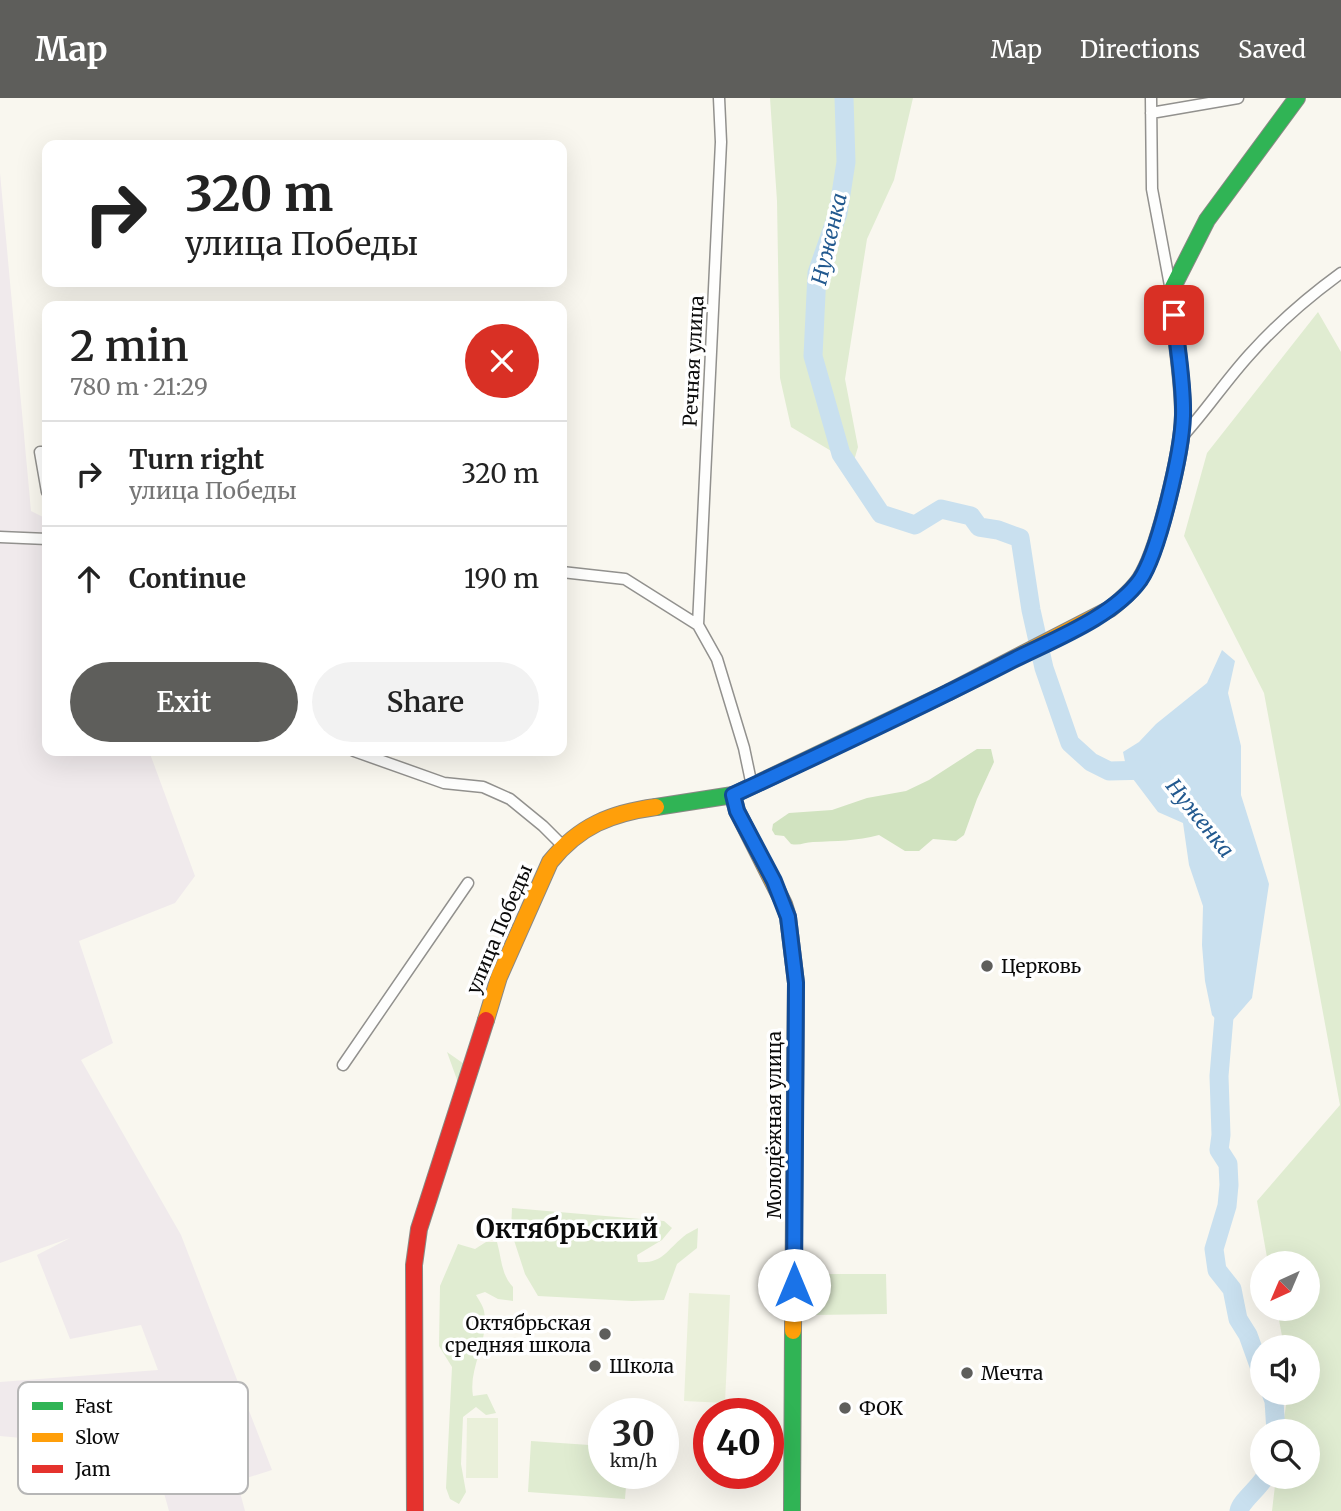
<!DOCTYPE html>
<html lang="en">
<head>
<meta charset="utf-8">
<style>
  :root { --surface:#fff; --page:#f2f2f2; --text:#222; --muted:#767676; --line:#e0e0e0; --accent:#5e5e5b }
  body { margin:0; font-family:Merriweather,serif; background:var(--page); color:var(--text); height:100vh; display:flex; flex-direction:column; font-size:26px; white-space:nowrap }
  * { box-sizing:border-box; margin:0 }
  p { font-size:23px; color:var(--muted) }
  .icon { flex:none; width:38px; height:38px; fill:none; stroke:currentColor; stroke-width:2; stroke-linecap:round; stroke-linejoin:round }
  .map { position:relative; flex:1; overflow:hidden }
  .drawer { position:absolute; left:42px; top:203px; width:525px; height:455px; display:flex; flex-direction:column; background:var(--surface); border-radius:14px; box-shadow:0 7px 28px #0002 }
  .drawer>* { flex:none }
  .top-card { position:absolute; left:42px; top:42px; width:525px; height:147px; border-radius:14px; box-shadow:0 7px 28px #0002; background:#fff; color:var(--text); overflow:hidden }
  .needle { width:46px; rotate:224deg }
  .fabs { position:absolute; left:1250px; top:1153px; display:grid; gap:14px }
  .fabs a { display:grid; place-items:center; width:70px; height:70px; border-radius:50%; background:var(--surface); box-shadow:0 7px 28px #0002; font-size:35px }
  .speed { position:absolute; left:588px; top:1300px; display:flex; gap:14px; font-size:35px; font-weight:700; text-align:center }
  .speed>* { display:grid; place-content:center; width:91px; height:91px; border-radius:50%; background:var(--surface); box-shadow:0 7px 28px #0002; line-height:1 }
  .speed small { font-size:18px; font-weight:400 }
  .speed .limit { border:10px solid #d22; background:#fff; color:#111 }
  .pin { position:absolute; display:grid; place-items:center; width:60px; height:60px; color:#fff; margin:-30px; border-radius:14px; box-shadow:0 4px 10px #0006 }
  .me { position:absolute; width:77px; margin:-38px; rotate:0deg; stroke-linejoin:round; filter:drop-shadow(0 0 5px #0008) }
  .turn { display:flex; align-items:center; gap:24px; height:147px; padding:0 28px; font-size:32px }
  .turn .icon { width:91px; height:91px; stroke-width:2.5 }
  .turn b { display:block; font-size:49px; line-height:60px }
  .round { display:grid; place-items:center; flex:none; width:74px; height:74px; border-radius:37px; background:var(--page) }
  .overview { display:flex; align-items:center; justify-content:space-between; height:119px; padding:0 28px }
  h1 { font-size:42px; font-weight:600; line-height:52px }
  .action { display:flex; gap:14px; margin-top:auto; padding:14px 28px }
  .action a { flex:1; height:80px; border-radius:42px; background:var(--accent); color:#fff; font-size:28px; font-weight:600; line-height:80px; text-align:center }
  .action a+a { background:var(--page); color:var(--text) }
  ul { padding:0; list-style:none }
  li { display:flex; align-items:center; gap:21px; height:105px; padding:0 28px; border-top:2px solid var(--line) }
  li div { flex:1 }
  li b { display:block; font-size:26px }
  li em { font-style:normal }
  header { display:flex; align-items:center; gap:42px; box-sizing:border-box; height:98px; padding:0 35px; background:var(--accent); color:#fff }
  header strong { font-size:33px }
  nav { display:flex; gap:38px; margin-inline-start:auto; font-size:24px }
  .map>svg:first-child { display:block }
  .industrial { fill:#f0eaec }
  .green { fill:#e0ecd1 }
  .forest { fill:#d1e3c0 }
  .pitch { fill:#eaf0da }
  .water { fill:#c9e0ef }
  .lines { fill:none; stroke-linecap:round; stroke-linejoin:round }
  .river { stroke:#c9e0ef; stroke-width:19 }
  .street-casing { stroke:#92918e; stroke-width:13 }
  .fast-casing { stroke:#898884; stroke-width:18 }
  .slow-casing { stroke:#898884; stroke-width:18 }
  .jam-casing { stroke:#898884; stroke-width:18 }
  .street { stroke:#fefefd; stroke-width:10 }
  .fast { stroke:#30b455; stroke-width:16 }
  .slow { stroke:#ff9f0a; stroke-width:16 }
  .jam { stroke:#e5322d; stroke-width:16 }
  .route-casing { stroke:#114b97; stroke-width:18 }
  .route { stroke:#1a73e8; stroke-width:12 }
  .poi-dot { fill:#5e5e5b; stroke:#fff; stroke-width:2.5 }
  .labels { text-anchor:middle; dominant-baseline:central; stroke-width:7; stroke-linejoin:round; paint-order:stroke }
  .street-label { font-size:19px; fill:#0b0b0b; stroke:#fff }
  .poi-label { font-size:19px; fill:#0b0b0b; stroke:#fff; text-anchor:start }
  .water-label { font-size:21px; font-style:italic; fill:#22598f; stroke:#fff }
  .district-label { font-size:26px; font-weight:bold; fill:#0b0b0b; stroke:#fff }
  .key { fill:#fff; stroke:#b6b6b6; stroke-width:2 }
  .key-label { font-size:19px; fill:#0b0b0b }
</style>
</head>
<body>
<header>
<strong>Map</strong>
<nav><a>Map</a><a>Directions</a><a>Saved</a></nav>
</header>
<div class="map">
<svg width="1341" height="1413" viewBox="0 0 1341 1413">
  <rect width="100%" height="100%" fill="#f9f7ef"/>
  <!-- industrial -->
  <path class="industrial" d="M 0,75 L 31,413 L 47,421 L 47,653 L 149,653 L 195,778 L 175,805 L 79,843 L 113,945 L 81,962 L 181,1137 L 272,1372 L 237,1383 L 245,1413 L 169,1413 L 152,1352 L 0,1338 L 0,1284 L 158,1272 L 141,1227 L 70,1241 L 37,1157 L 70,1140 L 0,1165 Z"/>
  <!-- green -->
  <path class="green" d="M 770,0 L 913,0 L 894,82 L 867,141 L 845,281 L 858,349 L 853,366 L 791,329 L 780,280 L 777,103 Z
    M 1318,214 L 1341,254 L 1341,1413 L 1272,1413 L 1276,1379 L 1307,1379 L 1307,1334 L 1282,1333 L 1288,1295 L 1307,1295 L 1307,1250 L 1284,1249 L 1277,1211 L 1307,1211 L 1307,1166 L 1268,1165 L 1257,1103 L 1340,1007 L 1264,595 L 1184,438 L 1207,355 Z
    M 447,954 L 467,968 L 460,990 Z
    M 512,1110 L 664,1123 L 672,1130 L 662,1142 L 637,1157 L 638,1164 C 662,1166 666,1153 683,1139 C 687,1135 693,1133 698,1130 L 697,1150 L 677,1166 L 664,1202 L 632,1203 L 538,1198 L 525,1176 L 511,1133 Z
    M 486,1144 L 497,1144 C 502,1162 501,1176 513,1189 L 513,1203 L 498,1201 L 485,1194 L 476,1197 C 479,1202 483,1208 484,1213 C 490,1242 468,1270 473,1298 L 487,1296 L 496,1315 L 486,1317 L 476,1309 L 463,1319 L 461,1366 L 466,1394 L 459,1406 L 450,1401 L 446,1390 L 452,1269 L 439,1248 L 440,1188 L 458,1146 L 475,1151 Z
    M 813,1176 L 886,1176 L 887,1216 L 813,1217 Z
    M 531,1343 L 604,1348 L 604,1376 L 627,1376 L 625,1401 L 528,1394 Z"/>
  <!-- forest -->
  <path class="forest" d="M 977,651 L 991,651 L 994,664 L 977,701 L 964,737 L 956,743 L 933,741 L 919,753 L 905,753 L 879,737 C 857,743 836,743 813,744 C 805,744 800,748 791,746 L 784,738 L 775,737 L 772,732 L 773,726 L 789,715 L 832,712 L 867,700 L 906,693 L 929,682 Z"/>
  <!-- pitch -->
  <path class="pitch" d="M 689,1195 L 730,1197 L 725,1305 L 684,1303 Z
    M 467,1320 L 498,1320 L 498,1380 L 466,1380 Z"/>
  <!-- water -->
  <path class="water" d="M 1222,552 L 1235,563 L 1228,595 L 1241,648 L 1241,697 L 1269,786 L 1252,900 L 1225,931 L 1212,917 L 1205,883 L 1202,847 L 1203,808 L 1189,767 L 1183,725 L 1158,714 L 1127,673 L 1123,654 L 1139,644 L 1156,626 L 1207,585 Z"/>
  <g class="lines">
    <!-- river -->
    <path class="river" d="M 844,0 L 846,64 L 838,115 L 817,175 L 813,258 L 841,356 L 881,416 L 915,427 L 941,411 L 971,418 L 979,429 L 998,432 L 1020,440 L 1031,512 L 1044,570 L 1070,645 L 1091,664 L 1109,673 L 1152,672
      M 1225,907 L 1219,978 L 1221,1037 L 1219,1052 L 1228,1066 L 1229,1087 L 1227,1108 L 1214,1151 L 1217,1172 L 1232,1191 L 1238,1221 L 1248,1237 L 1262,1276
      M 1271,1295 L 1274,1303 L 1276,1334
      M 1239,1413 C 1241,1403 1258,1391 1265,1379"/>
    <!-- street casing -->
    <g class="street-casing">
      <path id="street" d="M 1151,0 L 1152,91 L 1171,193
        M 1151,15 L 1238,0
        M 1181,340 C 1206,313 1226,282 1251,255 C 1278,225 1308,199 1341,175
        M 47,354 L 40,354 L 47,394
        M 0,439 L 47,441
        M 562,474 L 625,481 L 698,527 L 717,561 L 744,650 L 752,688
        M 698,527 L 721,44 L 719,0
        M 354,653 L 444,685 L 483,689 L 510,701 L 543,728 L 563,748
        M 343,967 L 468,785"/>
    </g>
    <!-- fast casing -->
    <g class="fast-casing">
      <path id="fast" d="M 1174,219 L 1171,193 L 1207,122 L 1297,0
        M 656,709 L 733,697 L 949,594
        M 792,1413 L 793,1233"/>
    </g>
    <!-- slow casing -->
    <g class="slow-casing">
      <path id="slow" d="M 949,594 L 1110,511 C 1121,502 1132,493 1140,481 C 1159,452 1183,350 1183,316 C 1183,284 1177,251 1174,219
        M 733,697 L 737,713 L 784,806 L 788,819 L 796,885 L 793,1233
        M 486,922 L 499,879 L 550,764 C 579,728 611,715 656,709"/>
    </g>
    <!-- jam casing -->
    <g class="jam-casing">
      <path id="jam" d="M 415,1413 L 414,1167 L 419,1131 L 486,922"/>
    </g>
    <!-- street -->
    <use href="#street" class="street"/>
    <!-- fast -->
    <use href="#fast" class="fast"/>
    <!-- slow -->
    <use href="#slow" class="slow"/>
    <!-- jam -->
    <use href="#jam" class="jam"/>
  </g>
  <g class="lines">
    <!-- route casing -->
    <g class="route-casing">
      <path id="route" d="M 794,1187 L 796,885 L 788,819 L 774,783 L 737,713 L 733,697 C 828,653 922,609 1015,561 C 1055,541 1114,518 1140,482 C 1159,454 1182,353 1183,318 C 1184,285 1177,250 1174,217"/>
    </g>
    <!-- route -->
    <use href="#route" class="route"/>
  </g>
  <!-- markers -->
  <g class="poi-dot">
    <circle cx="987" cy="868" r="7"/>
    <circle cx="605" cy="1236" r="7"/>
    <circle cx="595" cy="1268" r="7"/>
    <circle cx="967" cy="1275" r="7"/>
    <circle cx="845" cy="1310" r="7"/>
  </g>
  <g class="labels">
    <!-- street labels -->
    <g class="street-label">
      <text transform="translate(693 263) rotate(-87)">Речная улица</text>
      <text transform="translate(499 831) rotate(-67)">улица Победы</text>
      <text transform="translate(774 1027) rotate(-90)">Молодёжная улица</text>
    </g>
    <!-- poi labels -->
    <g class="poi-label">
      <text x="1001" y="868">Церковь</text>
      <text x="591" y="1225" text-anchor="end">Октябрьская<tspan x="591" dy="22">средняя школа</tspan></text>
      <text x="609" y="1268">Школа</text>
      <text x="981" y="1275">Мечта</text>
      <text x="859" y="1310">ФОК</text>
    </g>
    <!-- water labels -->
    <g class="water-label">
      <text transform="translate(829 141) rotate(-77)">Нуженка</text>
      <text transform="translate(1200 720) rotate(51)">Нуженка</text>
    </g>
    <!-- district labels -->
    <g class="district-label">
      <text x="567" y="1130">Октябрьский</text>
    </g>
  </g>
  <!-- legend -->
  <rect x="18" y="1284" width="230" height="112" rx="10" class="key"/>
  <rect x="32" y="1304" width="31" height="8" fill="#30b455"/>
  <rect x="32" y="1335" width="31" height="9" fill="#ff9f0a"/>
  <rect x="32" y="1367" width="31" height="8" fill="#e5322d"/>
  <g class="key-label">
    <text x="75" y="1315">Fast</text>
    <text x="75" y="1346">Slow</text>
    <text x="75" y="1378">Jam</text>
  </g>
</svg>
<div class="fabs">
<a><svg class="needle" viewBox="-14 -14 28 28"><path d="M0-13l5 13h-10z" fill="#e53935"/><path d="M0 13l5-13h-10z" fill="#767676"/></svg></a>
<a><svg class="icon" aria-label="sound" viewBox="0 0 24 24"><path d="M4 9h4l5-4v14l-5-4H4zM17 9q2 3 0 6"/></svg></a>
<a><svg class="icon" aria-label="search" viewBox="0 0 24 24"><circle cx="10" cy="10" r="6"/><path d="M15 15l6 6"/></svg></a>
</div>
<div class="speed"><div>30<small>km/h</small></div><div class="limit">40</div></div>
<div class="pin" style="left:1174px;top:217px;background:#d93025"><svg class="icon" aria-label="arrive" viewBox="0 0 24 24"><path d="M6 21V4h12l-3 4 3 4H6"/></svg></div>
<svg class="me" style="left:794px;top:1187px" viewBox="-20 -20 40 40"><circle r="19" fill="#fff"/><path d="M0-13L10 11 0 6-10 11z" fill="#1a73e8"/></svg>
<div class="top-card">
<div class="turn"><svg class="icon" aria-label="right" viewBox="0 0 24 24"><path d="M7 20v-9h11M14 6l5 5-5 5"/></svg><div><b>320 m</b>улица Победы</div></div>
</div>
<section class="drawer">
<div class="overview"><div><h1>2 min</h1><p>780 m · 21:29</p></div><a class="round" style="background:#d93025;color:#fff"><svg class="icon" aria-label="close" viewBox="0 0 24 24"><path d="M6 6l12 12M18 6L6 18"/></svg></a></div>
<ul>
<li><svg class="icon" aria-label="right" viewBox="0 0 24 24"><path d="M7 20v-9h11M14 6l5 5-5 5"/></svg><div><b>Turn right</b><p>улица Победы</p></div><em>320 m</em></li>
<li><svg class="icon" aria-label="ahead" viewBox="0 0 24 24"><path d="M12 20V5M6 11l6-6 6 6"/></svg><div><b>Continue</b></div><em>190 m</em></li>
</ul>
<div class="action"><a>Exit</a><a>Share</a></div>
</section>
</div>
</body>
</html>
